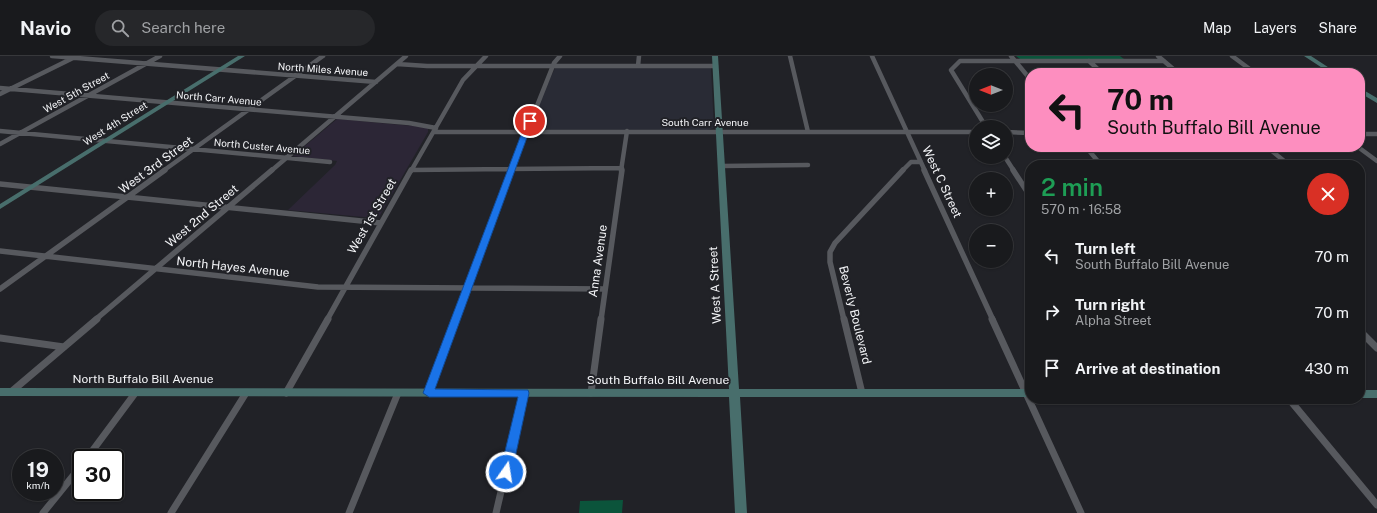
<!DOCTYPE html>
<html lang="en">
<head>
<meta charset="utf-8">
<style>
  :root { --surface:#191a1d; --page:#26272a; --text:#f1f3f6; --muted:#9fa1a4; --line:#37383b }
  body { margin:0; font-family:"Public Sans",sans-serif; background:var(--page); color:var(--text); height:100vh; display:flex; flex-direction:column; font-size:15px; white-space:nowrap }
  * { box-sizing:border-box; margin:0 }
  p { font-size:13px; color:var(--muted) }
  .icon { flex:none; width:22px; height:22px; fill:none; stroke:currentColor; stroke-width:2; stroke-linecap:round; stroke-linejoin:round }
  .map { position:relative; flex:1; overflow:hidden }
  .panel { position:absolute; left:1025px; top:104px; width:340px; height:244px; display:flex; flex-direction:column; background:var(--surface); border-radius:16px; box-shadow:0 1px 3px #0004,0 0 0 1px var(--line) }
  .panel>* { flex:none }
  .banner { position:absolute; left:1025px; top:12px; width:340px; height:84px; border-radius:16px; box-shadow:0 1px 3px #0004,0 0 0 1px var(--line); background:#fd8ebf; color:#111; overflow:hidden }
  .needle { width:26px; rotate:270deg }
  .controls { position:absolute; left:969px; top:12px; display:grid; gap:8px }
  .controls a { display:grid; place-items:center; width:44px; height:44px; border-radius:50%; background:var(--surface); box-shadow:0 1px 3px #0004,0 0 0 1px var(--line); font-size:20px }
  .speed { position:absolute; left:12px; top:393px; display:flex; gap:8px; font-size:20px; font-weight:700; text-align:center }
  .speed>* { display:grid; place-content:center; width:52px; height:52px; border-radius:50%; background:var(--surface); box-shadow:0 1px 3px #0004,0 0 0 1px var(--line); line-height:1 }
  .speed small { font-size:10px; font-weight:400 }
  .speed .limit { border:2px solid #111; border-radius:6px; background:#fff; color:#111 }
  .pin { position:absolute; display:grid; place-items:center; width:34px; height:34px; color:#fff; margin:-17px; border:2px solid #fff; border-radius:50%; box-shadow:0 1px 4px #0007 }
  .me { position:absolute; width:44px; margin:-22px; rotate:13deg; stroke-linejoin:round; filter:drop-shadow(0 0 3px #0008) }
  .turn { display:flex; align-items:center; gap:14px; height:84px; padding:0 16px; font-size:18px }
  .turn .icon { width:52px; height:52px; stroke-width:2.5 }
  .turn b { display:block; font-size:28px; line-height:34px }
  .round { display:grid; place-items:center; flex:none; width:42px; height:42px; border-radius:21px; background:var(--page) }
  .summary { display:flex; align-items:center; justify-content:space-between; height:68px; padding:0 16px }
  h1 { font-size:24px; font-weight:600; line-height:30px; color:#1e9e55 }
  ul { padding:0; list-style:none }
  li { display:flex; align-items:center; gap:12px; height:56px; padding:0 16px }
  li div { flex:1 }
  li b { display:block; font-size:15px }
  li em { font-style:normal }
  header { display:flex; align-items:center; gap:24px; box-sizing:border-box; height:56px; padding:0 20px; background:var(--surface); border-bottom:1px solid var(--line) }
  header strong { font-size:19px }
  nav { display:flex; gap:22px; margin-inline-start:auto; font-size:14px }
  .search { width:280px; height:36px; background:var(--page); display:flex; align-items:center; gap:10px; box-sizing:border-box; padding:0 14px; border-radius:22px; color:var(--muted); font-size:15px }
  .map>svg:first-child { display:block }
  .built { fill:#292b35 }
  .education { fill:#2c2636 }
  .green { fill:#0b543b }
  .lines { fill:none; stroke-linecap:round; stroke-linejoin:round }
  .street-far2 { stroke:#57595e; stroke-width:4.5 }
  .street-far1 { stroke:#57595e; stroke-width:5.5 }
  .street { stroke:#57595e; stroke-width:7 }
  .secondary { fill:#486e6c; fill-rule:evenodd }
  .route { fill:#1a73e8; stroke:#114b97 }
  .labels { text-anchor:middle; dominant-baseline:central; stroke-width:4; stroke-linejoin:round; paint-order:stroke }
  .far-street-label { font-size:10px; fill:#f4f5f8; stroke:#212227 }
  .street-label { font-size:12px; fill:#f4f5f8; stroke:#212227 }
</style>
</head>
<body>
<header>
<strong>Navio</strong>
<div class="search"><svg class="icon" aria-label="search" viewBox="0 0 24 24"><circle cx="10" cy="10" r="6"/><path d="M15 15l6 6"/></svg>Search here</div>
<nav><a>Map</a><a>Layers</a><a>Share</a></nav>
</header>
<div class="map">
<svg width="1377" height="457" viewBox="0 0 1377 457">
  <rect width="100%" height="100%" fill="#212227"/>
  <!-- built -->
  <path class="built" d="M 555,12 L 711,12 L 714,72 L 707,74 L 532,75 L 530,72 L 542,39 Z"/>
  <!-- education -->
  <path class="education" d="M 337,63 L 425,71 L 428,72 L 428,76 L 379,161 L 374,162 L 288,154 L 335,109 L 337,105 L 293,100 Z"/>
  <!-- green -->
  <path class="green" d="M 1016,0 L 1120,0 L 1124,3 L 1020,3 Z
    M 623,444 L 622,457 L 579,457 L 580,445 Z"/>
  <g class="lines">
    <!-- street-far2 -->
    <path class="street-far2" d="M 52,0 L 376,26
      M 790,0 L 808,76
      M 872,0 L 925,115
      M 1011,0 L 1030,23
      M 1158,0 L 1178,17
      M 1232,0 L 1255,17
      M 1089,5 L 1102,17
      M 397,8 L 427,10 L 716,10
      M 638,10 L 639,0
      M 0,32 L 409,67 L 436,72
      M 0,38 L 73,2
      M 986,71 L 951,14 L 960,5 L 1164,5
      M 0,75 L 330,106
      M 434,76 L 976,76
      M 1006,76 L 1030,77
      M 1360,78 L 1377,78
      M 0,88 L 160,0
      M 1086,91 L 1101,109
      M 1267,91 L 1289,109
      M 1358,91 L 1377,105
      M 1005,101 L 1014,115
      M 721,110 L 808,109
      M 412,114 L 622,112
      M 163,115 L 323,0
      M 271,115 L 406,0
      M 411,115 L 463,24 L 486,0
      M 511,115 L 554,7 L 560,0
      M 621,115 L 627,75
      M 902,115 L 911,106 L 921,106"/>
    <!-- street-far1 -->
    <path class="street-far1" d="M 924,114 L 993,264
      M 1013,114 L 1030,140
      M 0,128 L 381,167
      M 0,195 L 318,231 L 605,233
      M 0,233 L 165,114
      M 95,264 L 272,114
      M 327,264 L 411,114
      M 456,264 L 511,114
      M 601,264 L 622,114
      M 844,264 L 830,206 L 830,196 L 835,187 L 903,114"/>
    <!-- street -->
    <path class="street" d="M 844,263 L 862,337
      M 992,263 L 1081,457
      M 1360,275 L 1377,292
      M 0,282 L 64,291
      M 11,336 L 97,263
      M 286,337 L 328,263
      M 429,337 L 456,263
      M 591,337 L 601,263
      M 1289,343 L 1377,449
      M 87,402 L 136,336
      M 43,457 L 81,410
      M 171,457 L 246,337
      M 349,457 L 398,337
      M 496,457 L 524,337"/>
    <!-- secondary -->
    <path class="secondary" d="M 238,0 L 245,0 L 0,153 L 0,148 Z
      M 712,0 L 718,0 L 739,333 L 1030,333 L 1030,341 L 740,341 L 747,457 L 735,457 L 729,341 L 0,340 L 0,332 L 729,333 Z
      M 1304,0 L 1311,0 L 1337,17 L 1330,17 Z
      M 1360,32 L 1377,42 L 1377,47 L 1360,37 Z
      M 1360,334 L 1377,334 L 1377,342 L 1360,342 Z"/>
  </g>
  <!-- route -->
  <path class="route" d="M 527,63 L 533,65 L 435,333 L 528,334 L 529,337 L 512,416 L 510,419 L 506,421 L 501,419 L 500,416 L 518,341 L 429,341 L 423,337 Z"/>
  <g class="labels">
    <!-- far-street labels -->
    <g class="far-street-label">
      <text transform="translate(323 13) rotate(4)">North Miles Avenue</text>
      <text transform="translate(76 36) rotate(-29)">West 5th Street</text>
      <text transform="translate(219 42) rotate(5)">North Carr Avenue</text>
      <text x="705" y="66">South Carr Avenue</text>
      <text transform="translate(115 67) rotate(-32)">West 4th Street</text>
      <text transform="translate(262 90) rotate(5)">North Custer Avenue</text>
    </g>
    <!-- street labels -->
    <g class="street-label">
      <text transform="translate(156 109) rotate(-36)">West 3rd Street</text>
      <text transform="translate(942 126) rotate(65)">West C Street</text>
      <text transform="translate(202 160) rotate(-40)">West 2nd Street</text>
      <text transform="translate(372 160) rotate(-60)">West 1st Street</text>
      <text transform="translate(598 205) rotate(-82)">Anna Avenue</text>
      <text transform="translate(233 211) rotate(6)">North Hayes Avenue</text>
      <text transform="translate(715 229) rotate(-93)">West A Street</text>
      <text transform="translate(855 259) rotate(76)">Beverly Boulevard</text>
      <text x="143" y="323">North Buffalo Bill Avenue</text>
      <text x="658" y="324">South Buffalo Bill Avenue</text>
    </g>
  </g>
</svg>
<div class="controls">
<a><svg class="needle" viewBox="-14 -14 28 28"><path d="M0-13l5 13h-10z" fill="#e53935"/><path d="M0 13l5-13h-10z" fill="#9fa1a4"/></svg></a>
<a><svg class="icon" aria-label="layers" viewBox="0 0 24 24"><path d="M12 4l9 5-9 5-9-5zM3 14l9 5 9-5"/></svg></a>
<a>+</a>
<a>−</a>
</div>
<div class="speed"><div>19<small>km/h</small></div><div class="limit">30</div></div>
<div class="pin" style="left:530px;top:65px;background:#d93025"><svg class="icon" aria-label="arrive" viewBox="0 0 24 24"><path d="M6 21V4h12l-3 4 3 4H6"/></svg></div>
<svg class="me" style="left:506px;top:416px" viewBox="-20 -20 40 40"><circle r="17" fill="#1a73e8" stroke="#fff" stroke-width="3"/><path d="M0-11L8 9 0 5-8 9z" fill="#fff"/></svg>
<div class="banner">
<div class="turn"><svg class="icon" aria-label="left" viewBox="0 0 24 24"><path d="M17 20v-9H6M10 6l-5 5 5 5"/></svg><div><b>70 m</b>South Buffalo Bill Avenue</div></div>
</div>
<section class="panel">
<div class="summary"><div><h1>2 min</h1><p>570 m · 16:58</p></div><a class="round" style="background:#d93025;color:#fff"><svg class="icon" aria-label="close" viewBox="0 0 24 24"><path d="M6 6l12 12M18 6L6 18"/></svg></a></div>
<ul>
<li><svg class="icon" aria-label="left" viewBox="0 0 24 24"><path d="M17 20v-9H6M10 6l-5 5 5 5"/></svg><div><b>Turn left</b><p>South Buffalo Bill Avenue</p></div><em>70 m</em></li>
<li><svg class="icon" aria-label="right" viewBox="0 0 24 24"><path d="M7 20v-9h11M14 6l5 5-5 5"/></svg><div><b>Turn right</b><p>Alpha Street</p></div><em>70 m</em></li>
<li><svg class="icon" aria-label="arrive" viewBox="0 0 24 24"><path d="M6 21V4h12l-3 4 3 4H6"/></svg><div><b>Arrive at destination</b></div><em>430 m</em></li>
</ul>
</section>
</div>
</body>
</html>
